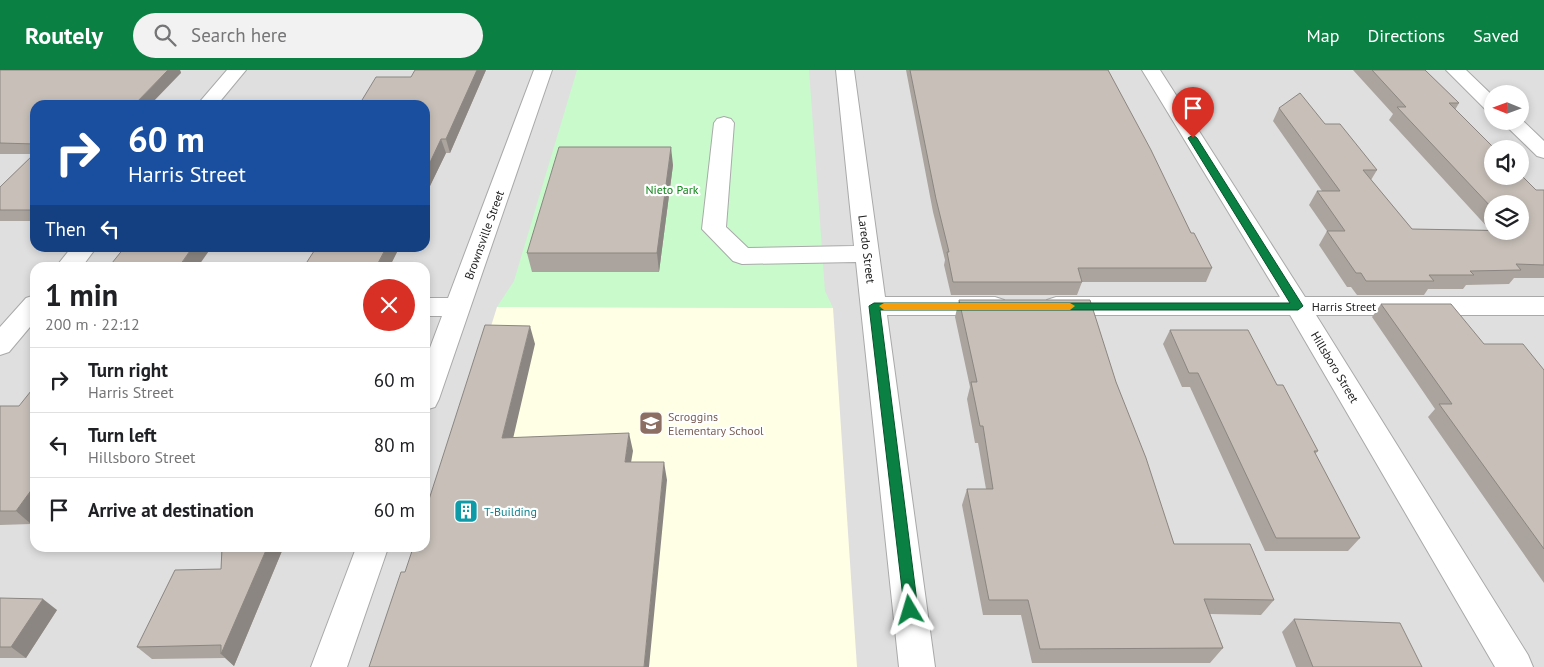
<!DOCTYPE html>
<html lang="en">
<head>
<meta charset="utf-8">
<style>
  :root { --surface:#fff; --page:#f2f2f2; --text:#202124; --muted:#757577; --line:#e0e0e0; --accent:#0b8043 }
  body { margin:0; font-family:"PT Sans",sans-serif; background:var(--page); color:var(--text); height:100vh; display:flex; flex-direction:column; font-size:19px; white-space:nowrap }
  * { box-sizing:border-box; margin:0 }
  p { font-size:16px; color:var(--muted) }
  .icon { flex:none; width:28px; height:28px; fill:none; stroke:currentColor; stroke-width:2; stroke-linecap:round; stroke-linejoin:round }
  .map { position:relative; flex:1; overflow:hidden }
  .drawer { position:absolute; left:30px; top:192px; width:400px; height:290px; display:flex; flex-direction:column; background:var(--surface); border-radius:15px; box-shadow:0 2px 8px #0003 }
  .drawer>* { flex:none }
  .banner { position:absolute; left:30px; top:30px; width:400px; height:152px; border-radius:15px; box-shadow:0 2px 8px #0003; background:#1a4fa0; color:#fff; overflow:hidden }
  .needle { width:32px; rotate:271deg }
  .tools { position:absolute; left:1484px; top:15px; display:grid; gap:10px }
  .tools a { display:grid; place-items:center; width:45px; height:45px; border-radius:50%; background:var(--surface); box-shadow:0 2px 8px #0003; font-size:25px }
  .pin { position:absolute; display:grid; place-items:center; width:42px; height:42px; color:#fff; margin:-51px -21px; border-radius:50% 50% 50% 0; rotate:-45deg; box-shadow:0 0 5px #0007 }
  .pin .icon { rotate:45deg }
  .me { position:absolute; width:55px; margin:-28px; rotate:353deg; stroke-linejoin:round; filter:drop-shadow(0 0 4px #0008) }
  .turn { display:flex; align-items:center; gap:18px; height:105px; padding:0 15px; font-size:22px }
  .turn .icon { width:65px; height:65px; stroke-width:2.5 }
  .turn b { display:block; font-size:35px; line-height:42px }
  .then { display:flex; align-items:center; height:48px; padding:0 15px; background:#0003; gap:10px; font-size:19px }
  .round { display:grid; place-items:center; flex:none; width:52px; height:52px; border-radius:26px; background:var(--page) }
  .head { display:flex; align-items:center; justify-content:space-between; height:85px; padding:0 15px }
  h1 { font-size:30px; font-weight:700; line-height:38px }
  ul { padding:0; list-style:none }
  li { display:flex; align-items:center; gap:15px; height:65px; padding:0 15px; border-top:1px solid var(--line) }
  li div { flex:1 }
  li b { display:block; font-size:19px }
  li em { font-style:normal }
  header { display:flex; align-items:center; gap:30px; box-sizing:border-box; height:70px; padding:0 25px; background:var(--accent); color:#fff }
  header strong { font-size:24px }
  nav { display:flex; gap:28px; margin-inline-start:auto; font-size:18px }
  .search { width:350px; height:45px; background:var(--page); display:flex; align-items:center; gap:12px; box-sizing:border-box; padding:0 18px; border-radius:28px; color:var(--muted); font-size:19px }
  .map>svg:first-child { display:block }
  .residential { fill:#e0dfdf; fill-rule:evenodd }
  .education { fill:#ffffe5 }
  .park { fill:#c8facc }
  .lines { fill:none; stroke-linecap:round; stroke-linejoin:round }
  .minor-casing { stroke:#a9a9a9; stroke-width:2 }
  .minor { fill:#fff; fill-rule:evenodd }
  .wall { fill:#aba49e; fill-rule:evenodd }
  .shaded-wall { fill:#8b8681 }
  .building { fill:#c7bfb8; stroke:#8b8681 }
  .route { fill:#0b8043; stroke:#07532c }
  .slow { fill:#f59e0b }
  .labels { text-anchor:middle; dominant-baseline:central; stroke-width:4.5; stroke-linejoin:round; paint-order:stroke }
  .park-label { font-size:12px; fill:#0c8416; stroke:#fff }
  .street-label { font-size:12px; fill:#222; stroke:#fff }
  .education-label { font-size:12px; fill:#785e54; stroke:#fff; text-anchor:start }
  .culture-label { font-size:12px; fill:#0d838f; stroke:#fff; text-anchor:start }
</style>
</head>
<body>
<header>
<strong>Routely</strong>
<div class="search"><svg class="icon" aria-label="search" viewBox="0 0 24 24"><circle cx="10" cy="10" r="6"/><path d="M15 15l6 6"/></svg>Search here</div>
<nav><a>Map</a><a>Directions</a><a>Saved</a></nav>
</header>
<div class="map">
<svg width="1544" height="597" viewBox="0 0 1544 597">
  <rect width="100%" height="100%" fill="#f2efe9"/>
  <!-- residential -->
  <path class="residential" d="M 0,0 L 1544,0 L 1544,597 L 0,597 ZM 1492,24 L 1520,24 L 1520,51 L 1492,51 ZM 35,35 L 425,35 L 425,178 L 35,178 ZM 1492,79 L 1520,79 L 1520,106 L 1492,106 ZM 1492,134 L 1520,134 L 1520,161 L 1492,161 ZM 35,198 L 425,198 L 425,478 L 35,478 Z"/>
  <!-- education -->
  <path class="education" d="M 497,237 L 833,238 L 857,597 L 385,597 L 425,478 L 425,468 Z"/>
  <!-- park -->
  <path class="park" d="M 577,0 L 809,0 L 825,221 L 833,238 L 497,237 L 514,211 Z"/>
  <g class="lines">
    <!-- minor casing -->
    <g class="minor-casing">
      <path id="minor" d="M 227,0 L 246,0 L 217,35 L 197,35 Z
        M 534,0 L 552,0 L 439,329 L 435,337 L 425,340 L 425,291 L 442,246 L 425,246 L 425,228 L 448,228 Z
        M 836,0 L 854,0 L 885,227 L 995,227 L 1004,230 L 1008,236 L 1004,242 L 995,245 L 887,245 L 935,597 L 899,597 L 856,192 L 742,194 L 733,191 L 702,159 L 714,53 L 717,49 L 724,47 L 731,49 L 734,53 L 726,157 L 748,178 L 854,176 Z
        M 1142,0 L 1160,0 L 1305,227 L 1544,227 L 1544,245 L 1316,245 L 1528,585 L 1533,597 L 1495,597 L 1290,245 L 1056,245 L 1047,242 L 1043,236 L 1047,230 L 1056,227 L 1280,227 Z
        M 1446,0 L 1466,0 L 1492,25 L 1492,41 L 1485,39 Z
        M 1520,48 L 1544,71 L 1544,88 L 1537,86 L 1501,51 L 1520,51 Z
        M 71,178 L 96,178 L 81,198 L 55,198 Z
        M 35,225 L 35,251 L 9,282 L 0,285 L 0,257 L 26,228 Z
        M 356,478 L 388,478 L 347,597 L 311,597 Z"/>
    </g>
    <!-- minor -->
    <use href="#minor" class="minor"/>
  </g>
  <!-- wall -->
  <path class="wall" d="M 0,0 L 180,0 L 181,3 L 35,35 L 35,151 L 0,151 L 0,117 L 34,84 L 0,84 Z
    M 486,0 L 450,83 L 446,83 L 430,116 L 425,116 L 425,35 L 411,7 Z
    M 906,0 L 1108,0 L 1191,163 L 1212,198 L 1206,212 L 1082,212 L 1077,225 L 951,225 L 944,195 L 945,190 L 933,142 Z
    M 1353,0 L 1425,0 L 1459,33 L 1455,40 L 1536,120 L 1544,120 L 1544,208 L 1514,208 L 1509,214 L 1466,215 L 1463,219 L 1428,219 L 1424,225 L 1357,225 L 1351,217 L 1347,217 L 1319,175 L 1327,161 L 1309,135 L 1317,121 L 1322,121 L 1273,51 L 1279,38 L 1325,54 L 1377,100 L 1371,110 L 1412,159 L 1490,160 L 1400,62 L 1389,50 L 1393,44 ZM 1492,134 L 1520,161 L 1492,161 Z
    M 673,95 L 659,202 L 532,202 L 527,183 Z
    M 398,180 L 389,198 L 306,198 L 305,195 Z
    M 959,230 L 1116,312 L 1174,474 L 1274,530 L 1261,545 L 1210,544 L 1223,578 L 1210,593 L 1032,593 L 1021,545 L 983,545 L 962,435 L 967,419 L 986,419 L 978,373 L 975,373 L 967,329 L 970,317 L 955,247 Z
    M 1381,234 L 1484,274 L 1544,300 L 1544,513 L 1428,347 L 1435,339 L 1372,247 Z
    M 1170,260 L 1277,315 L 1318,381 L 1315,384 L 1360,468 L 1348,481 L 1265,481 L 1190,317 L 1182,317 L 1163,274 Z
    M 0,336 L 19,336 L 31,454 L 0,455 Z
    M 222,478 L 304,478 L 303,481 L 282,481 L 234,596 L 225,588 L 152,589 L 137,577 L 221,499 Z
    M 0,528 L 57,540 L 26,588 L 0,588 Z
    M 1294,549 L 1422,597 L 1296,597 L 1282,562 Z"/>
  <!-- shaded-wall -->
  <path class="shaded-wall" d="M 168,0 L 180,0 L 181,3 L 150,35 L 134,35 Z
    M 477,0 L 486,0 L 450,83 L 446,69 Z
    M 441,69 L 446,83 L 430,116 L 425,103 Z
    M 671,77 L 673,95 L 659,202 L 657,183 Z
    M 192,178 L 211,178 L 197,198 L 178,198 Z
    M 386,178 L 396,178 L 398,180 L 389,198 L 376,198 Z
    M 530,256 L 535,274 L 509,386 L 502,368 Z
    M 629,363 L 633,381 L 628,410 L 625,392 Z
    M 664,392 L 667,410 L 649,597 L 644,597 Z
    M 35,415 L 35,449 L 31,454 L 16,441 Z
    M 267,478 L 279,478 L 282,481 L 234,596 L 221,584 Z
    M 43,529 L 57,540 L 26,588 L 11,577 Z"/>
  <!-- building -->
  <path class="building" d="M 0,0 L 168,0 L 134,35 L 35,35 L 35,74 L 0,73 Z
    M 415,0 L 477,0 L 446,69 L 441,69 L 425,103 L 425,35 L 359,35 L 376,7 L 411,7 Z
    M 910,0 L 1108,0 L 1151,80 L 1191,163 L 1194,163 L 1212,198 L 1078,198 L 1082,212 L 953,212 L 947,182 L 949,182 L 936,129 Z
    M 1372,0 L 1425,0 L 1459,33 L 1449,33 L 1495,79 L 1492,79 L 1492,106 L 1520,106 L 1520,104 L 1536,120 L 1544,120 L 1544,195 L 1516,194 L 1521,200 L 1470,201 L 1474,205 L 1429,205 L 1434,211 L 1366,211 L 1361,203 L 1356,203 L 1327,161 L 1345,161 L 1317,121 L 1340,121 L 1279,38 L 1300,23 L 1325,54 L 1340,54 L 1377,100 L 1363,100 L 1412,159 L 1520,161 L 1520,134 L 1492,134 L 1492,138 L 1397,37 L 1406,37 Z
    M 559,77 L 671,77 L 657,183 L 527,183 Z
    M 35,83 L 35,138 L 34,140 L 0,140 L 0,117 Z
    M 124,178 L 192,178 L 178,198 L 108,198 Z
    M 316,178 L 386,178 L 376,197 L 305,195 Z
    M 959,230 L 1090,230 L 1116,312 L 1146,388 L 1174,474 L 1250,474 L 1274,530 L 1204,529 L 1223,578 L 1040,579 L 1028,530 L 989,530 L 967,419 L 993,419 L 983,356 L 980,356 L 971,312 L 977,312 Z
    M 1381,234 L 1451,234 L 1484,274 L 1523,274 L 1544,300 L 1544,479 L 1439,334 L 1452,334 Z
    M 485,255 L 530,256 L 502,368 L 629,363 L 625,392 L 664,392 L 644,597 L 369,597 L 401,502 L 405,502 L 413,478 L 425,478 L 425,442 Z
    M 1170,260 L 1248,260 L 1277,315 L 1283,315 L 1318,381 L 1314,381 L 1360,468 L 1276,468 L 1198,303 L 1189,303 Z
    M 35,316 L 35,415 L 16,441 L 0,441 L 0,336 L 19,336 Z
    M 222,478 L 267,478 L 221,584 L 221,575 L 137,577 L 175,500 L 221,499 Z
    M 0,528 L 43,529 L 11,577 L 0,577 Z
    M 1294,549 L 1400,553 L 1422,597 L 1313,597 Z"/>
  <!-- route -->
  <path class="route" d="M 1193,65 L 1197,68 L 1303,236 L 1298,240 L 880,240 L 918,540 L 916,545 L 910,547 L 905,545 L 869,236 L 874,233 L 1290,233 L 1188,68 Z"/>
  <!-- slow -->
  <path class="slow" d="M 884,233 L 1070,233 L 1075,236 L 1070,240 L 884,240 L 879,236 Z"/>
  <!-- icons -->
  <defs>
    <g id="school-square" transform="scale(1.25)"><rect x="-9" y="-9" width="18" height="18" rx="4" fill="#8d6e63" stroke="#fff"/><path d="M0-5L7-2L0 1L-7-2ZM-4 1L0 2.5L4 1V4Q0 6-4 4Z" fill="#fff"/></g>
    <g id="building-square" transform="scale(1.25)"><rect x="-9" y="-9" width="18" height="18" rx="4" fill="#0f9aa8" stroke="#fff"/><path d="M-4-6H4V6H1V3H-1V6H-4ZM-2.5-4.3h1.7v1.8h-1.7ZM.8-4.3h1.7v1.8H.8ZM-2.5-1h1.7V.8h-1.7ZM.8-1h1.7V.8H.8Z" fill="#fff"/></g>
  </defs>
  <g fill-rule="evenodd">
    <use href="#school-square" x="651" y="353"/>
    <use href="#building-square" x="466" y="441"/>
  </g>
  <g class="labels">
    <!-- park labels -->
    <g class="park-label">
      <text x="672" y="119">Nieto Park</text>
    </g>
    <!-- street labels -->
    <g class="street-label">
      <text transform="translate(484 165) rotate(-70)">Brownsville Street</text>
      <text transform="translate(867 179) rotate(83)">Laredo Street</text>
      <text x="1344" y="236">Harris Street</text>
      <text transform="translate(1335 297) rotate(59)">Hillsboro Street</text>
    </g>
    <!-- education labels -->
    <g class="education-label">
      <text x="668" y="346">Scroggins<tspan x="668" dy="14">Elementary School</tspan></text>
    </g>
    <!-- culture labels -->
    <g class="culture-label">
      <text x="484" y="441">T-Building</text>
    </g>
  </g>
</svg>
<div class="tools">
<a><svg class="needle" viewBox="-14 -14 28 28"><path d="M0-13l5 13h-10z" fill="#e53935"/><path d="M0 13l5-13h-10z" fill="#757577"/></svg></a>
<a><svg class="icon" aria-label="sound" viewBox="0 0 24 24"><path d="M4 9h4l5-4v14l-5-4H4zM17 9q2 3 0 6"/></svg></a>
<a><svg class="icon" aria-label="layers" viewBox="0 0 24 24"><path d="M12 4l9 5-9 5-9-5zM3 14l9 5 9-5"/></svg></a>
</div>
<div class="pin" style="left:1193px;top:68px;background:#d93025"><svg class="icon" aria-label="arrive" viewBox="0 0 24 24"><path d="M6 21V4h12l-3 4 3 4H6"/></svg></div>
<svg class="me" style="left:910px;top:540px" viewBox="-20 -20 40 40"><path d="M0-17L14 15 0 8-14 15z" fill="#0b8043" stroke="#fff" stroke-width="4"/></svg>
<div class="banner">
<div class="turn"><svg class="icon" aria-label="right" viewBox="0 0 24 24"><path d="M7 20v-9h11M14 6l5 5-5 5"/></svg><div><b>60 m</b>Harris Street</div></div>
<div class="then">Then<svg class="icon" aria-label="left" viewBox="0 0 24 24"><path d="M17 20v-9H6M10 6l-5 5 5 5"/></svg></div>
</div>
<section class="drawer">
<div class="head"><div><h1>1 min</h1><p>200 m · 22:12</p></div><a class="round" style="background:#d93025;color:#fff"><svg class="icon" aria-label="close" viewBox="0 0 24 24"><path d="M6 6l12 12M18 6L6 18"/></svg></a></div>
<ul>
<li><svg class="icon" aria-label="right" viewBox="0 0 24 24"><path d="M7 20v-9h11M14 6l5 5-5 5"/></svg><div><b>Turn right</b><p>Harris Street</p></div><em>60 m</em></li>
<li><svg class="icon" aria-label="left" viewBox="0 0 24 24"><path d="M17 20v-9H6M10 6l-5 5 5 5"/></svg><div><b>Turn left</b><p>Hillsboro Street</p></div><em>80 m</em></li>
<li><svg class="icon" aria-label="arrive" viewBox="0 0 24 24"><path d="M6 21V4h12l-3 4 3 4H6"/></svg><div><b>Arrive at destination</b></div><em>60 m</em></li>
</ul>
</section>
</div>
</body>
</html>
